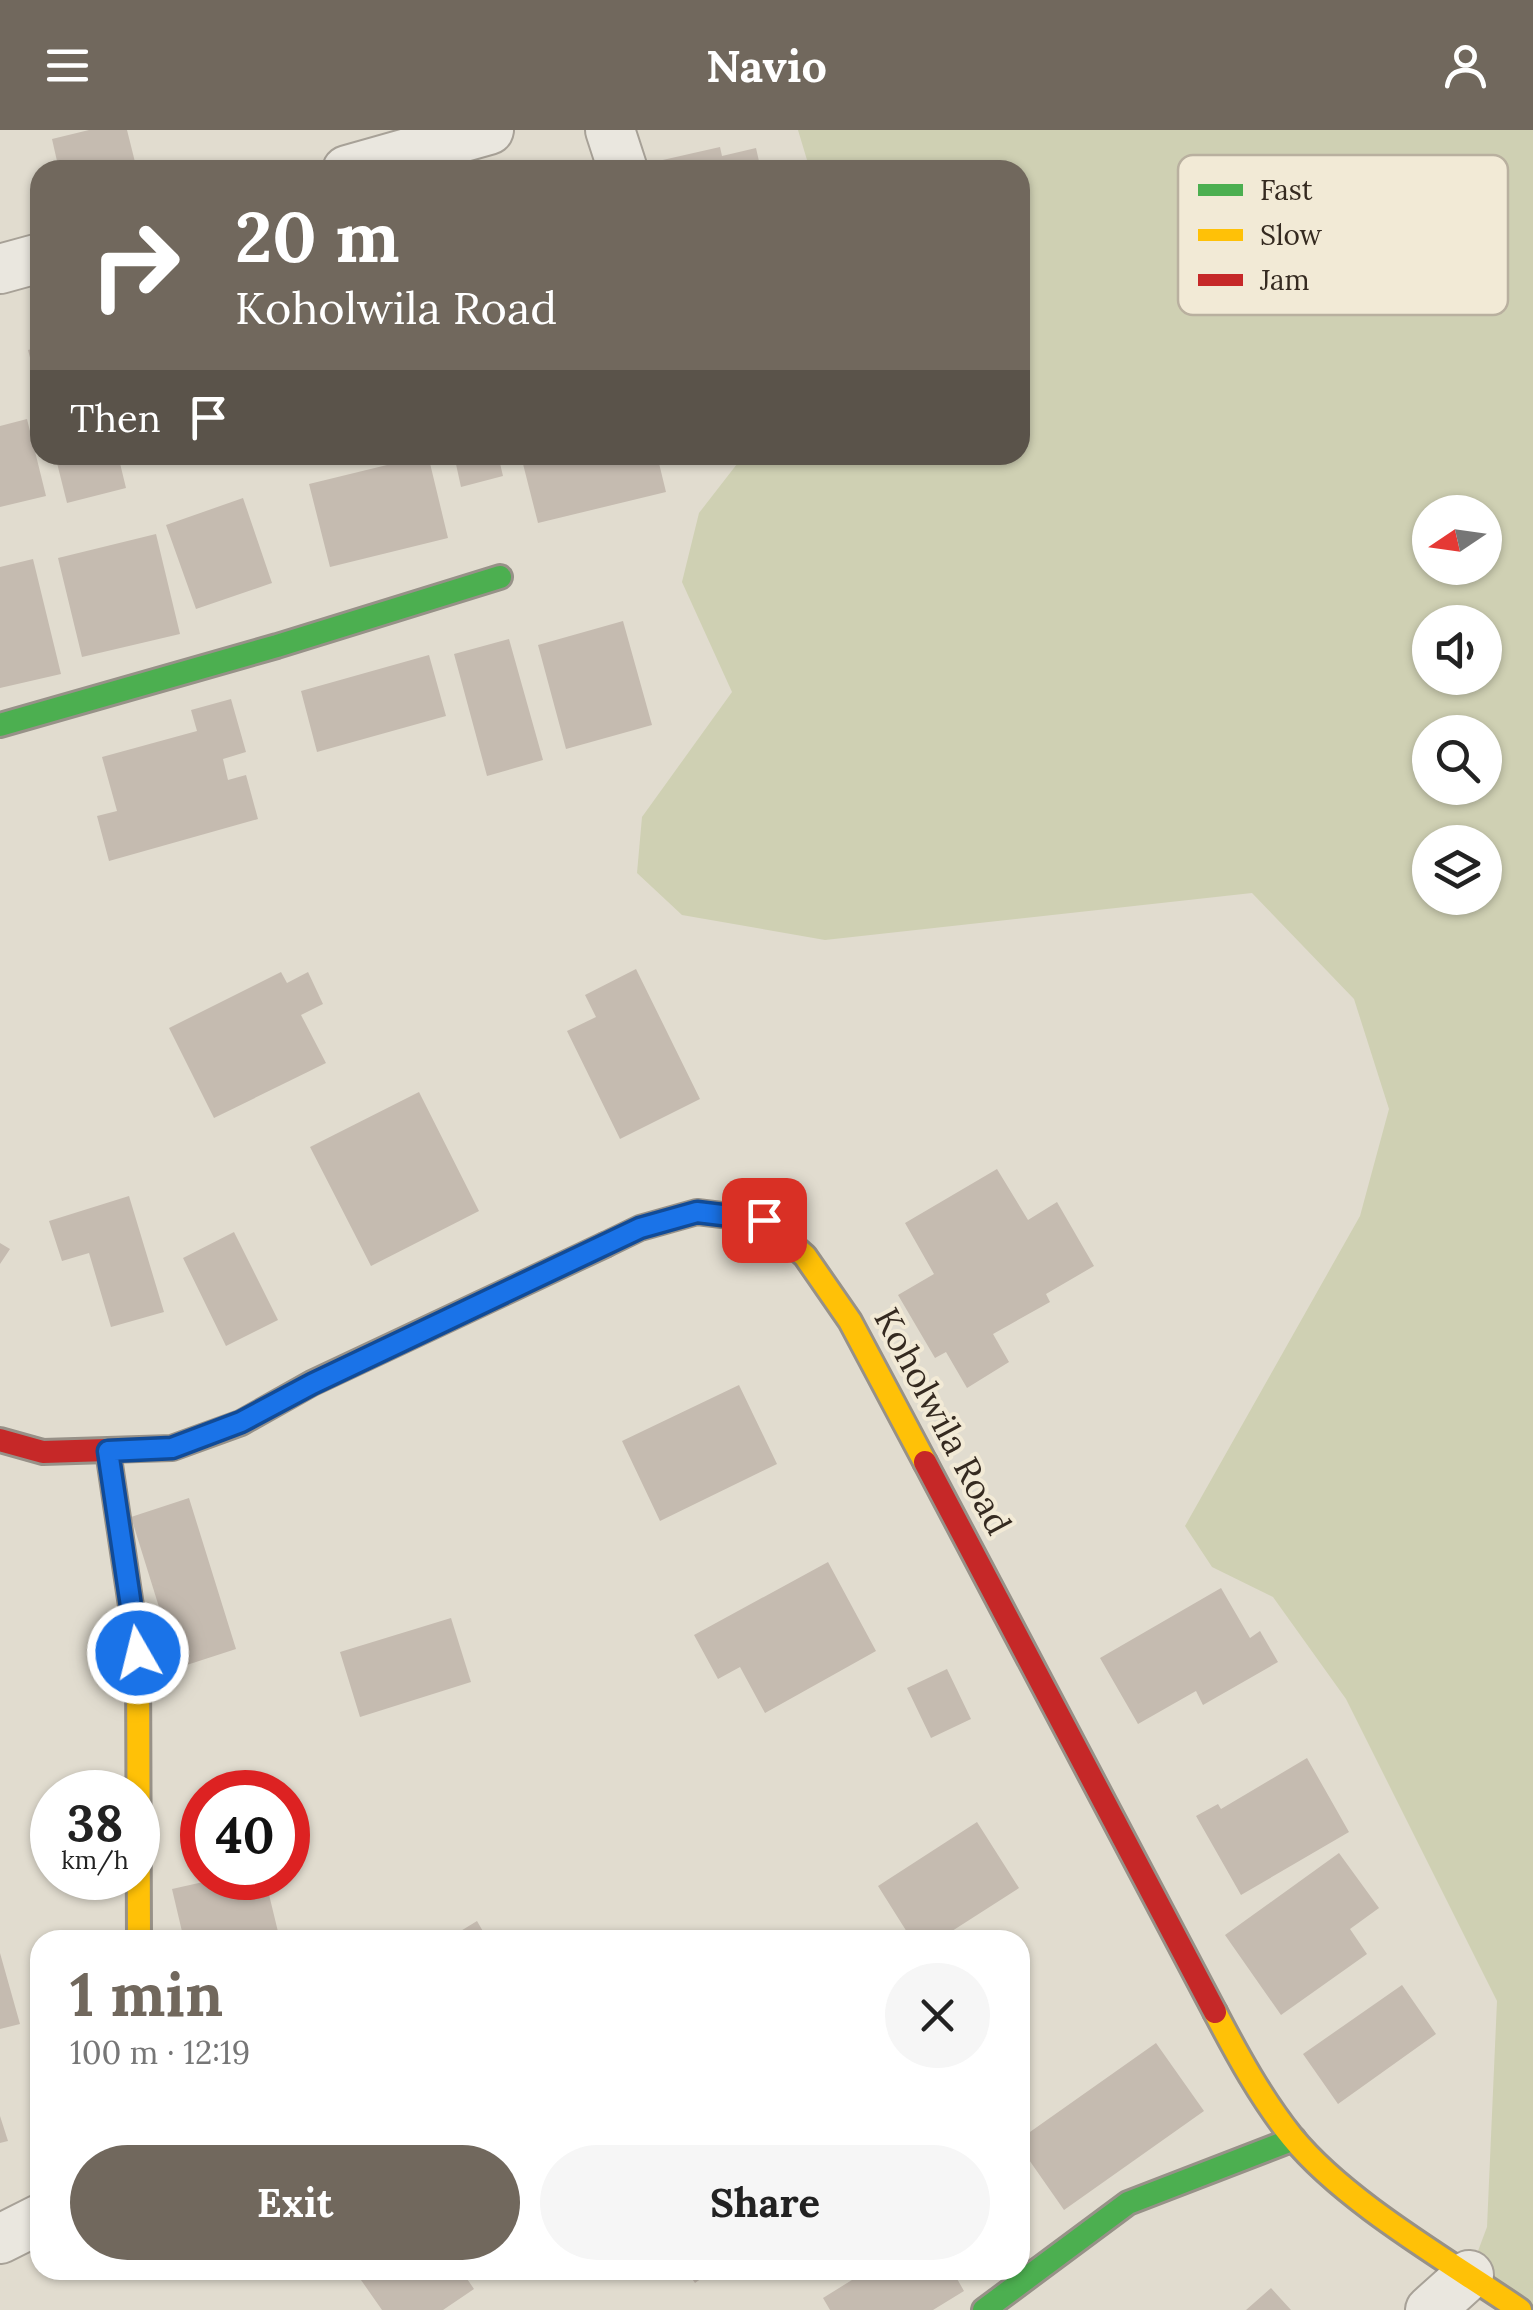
<!DOCTYPE html>
<html lang="en">
<head>
<meta charset="utf-8">
<style>
  :root { --surface:#fff; --page:#f6f6f6; --text:#222; --muted:#767676; --accent:#71685d }
  body { margin:0; font-family:Lora,serif; background:var(--page); color:var(--text); height:100vh; display:flex; flex-direction:column; font-size:38px; white-space:nowrap }
  * { box-sizing:border-box; margin:0 }
  p { font-size:32px; color:var(--muted) }
  .icon { flex:none; width:55px; height:55px; fill:none; stroke:currentColor; stroke-width:2; stroke-linecap:round; stroke-linejoin:round }
  .map { position:relative; flex:1; overflow:hidden }
  .details { position:absolute; left:30px; top:1800px; width:1000px; height:350px; display:flex; flex-direction:column; background:var(--surface); border-radius:30px; box-shadow:0 2px 8px #0004 }
  .details>* { flex:none }
  .guide { position:absolute; left:30px; top:30px; width:1000px; height:305px; border-radius:30px; box-shadow:0 2px 8px #0004; background:#71685d; color:#fff; overflow:hidden }
  .needle { width:65px; rotate:257deg }
  .fabs { position:absolute; left:1412px; top:365px; display:grid; gap:20px }
  .fabs a { display:grid; place-items:center; width:90px; height:90px; border-radius:50%; background:var(--surface); box-shadow:0 2px 8px #0004; font-size:50px }
  .speed { position:absolute; left:30px; top:1640px; display:flex; gap:20px; font-size:50px; font-weight:700; text-align:center }
  .speed>* { display:grid; place-content:center; width:130px; height:130px; border-radius:50%; background:var(--surface); box-shadow:0 2px 8px #0004; line-height:1 }
  .speed small { font-size:25px; font-weight:400 }
  .speed .limit { border:15px solid #d22; background:#fff; color:#111 }
  .pin { position:absolute; display:grid; place-items:center; width:85px; height:85px; color:#fff; margin:-42px; border-radius:20px; box-shadow:0 5px 15px #0006 }
  .me { position:absolute; width:110px; margin:-55px; rotate:352deg; stroke-linejoin:round; filter:drop-shadow(0 0 8px #0008) }
  .turn { display:flex; align-items:center; gap:35px; height:210px; padding:0 40px; font-size:45px }
  .turn .icon { width:130px; height:130px; stroke-width:2.5 }
  .turn b { display:block; font-size:70px; line-height:85px }
  .then { display:flex; align-items:center; height:95px; padding:0 40px; background:#0003; gap:20px; font-size:38px }
  .round { display:grid; place-items:center; flex:none; width:105px; height:105px; border-radius:52px; background:var(--page) }
  .head { display:flex; align-items:center; justify-content:space-between; height:170px; padding:0 40px }
  h1 { font-size:60px; font-weight:700; line-height:75px; color:var(--accent) }
  .cta { display:flex; gap:20px; margin-top:auto; padding:20px 40px }
  .cta a { flex:1; height:115px; border-radius:60px; background:var(--accent); color:#fff; font-size:40px; font-weight:700; line-height:115px; text-align:center }
  .cta a+a { background:var(--page); color:var(--text) }
  header { display:flex; justify-content:space-between; align-items:center; height:130px; padding:0 40px; background:var(--accent); color:#fff; font-size:45px; font-weight:700 }
  .map>svg:first-child { display:block }
  .green { fill:#cfd0b3; fill-rule:evenodd }
  .building { fill:#c5bbb0 }
  .lines { fill:none; stroke-linecap:round; stroke-linejoin:round }
  .street-casing { stroke:#a7a197; stroke-width:52 }
  .fast-casing { stroke:#979188; stroke-width:28 }
  .slow-casing { stroke:#979188; stroke-width:28 }
  .jam-casing { stroke:#979188; stroke-width:28 }
  .street { stroke:#eae7df; stroke-width:48 }
  .fast { stroke:#4caf50; stroke-width:22 }
  .slow { stroke:#ffc107; stroke-width:22 }
  .jam { stroke:#c62828; stroke-width:22 }
  .route-casing { stroke:#114b97; stroke-width:25 }
  .route { stroke:#1a73e8; stroke-width:18 }
  .labels { text-anchor:middle; dominant-baseline:central; stroke-width:8; stroke-linejoin:round; paint-order:stroke }
  .street-label { font-size:35px; fill:#352a20; stroke:#f2ead6 }
  .key { fill:#f2ead6; stroke:#b9b09f; stroke-width:2.5 }
  .key-label { font-size:28px; fill:#352a20 }
</style>
</head>
<body>
<header><svg class="icon" aria-label="menu" viewBox="0 0 24 24"><path d="M4 6h16M4 12h16M4 18h16"/></svg>Navio<svg class="icon" aria-label="person" viewBox="0 0 24 24"><circle cx="12" cy="8" r="4"/><path d="M4 21q1-7 8-7t8 7"/></svg></header>
<div class="map">
<svg width="1533" height="2180" viewBox="0 0 1533 2180">
  <rect width="100%" height="100%" fill="#e1dccf"/>
  <!-- green -->
  <path class="green" d="M 798,0 L 1533,0 L 1533,2180 L 1469,2145 L 1487,2097 L 1497,1871 L 1346,1569 L 1273,1467 L 1212,1437 L 1185,1396 L 1360,1086 L 1389,979 L 1354,869 L 1252,763 L 825,810 L 682,785 L 637,743 L 642,687 L 732,562 L 682,452 L 699,383 L 744,325 L 1020,325 L 1020,40 L 810,40 ZM 1430,382 L 1485,382 L 1485,438 L 1430,438 ZM 1430,492 L 1485,492 L 1485,548 L 1430,548 ZM 1430,602 L 1485,602 L 1485,658 L 1430,658 ZM 1430,712 L 1485,712 L 1485,768 L 1430,768 Z"/>
  <!-- building -->
  <path class="building" d="M 89,0 L 127,0 L 137,40 L 59,40 L 52,9 Z
    M 720,17 L 722,26 L 756,18 L 761,40 L 646,40 L 645,34 Z
    M 40,217 L 40,261 L 39,262 L 28,220 Z
    M 27,289 L 46,366 L 0,377 L 0,296 Z
    M 55,325 L 118,325 L 126,358 L 67,373 Z
    M 428,325 L 448,408 L 330,437 L 309,354 Z
    M 454,325 L 498,325 L 503,346 L 461,357 Z
    M 560,325 L 657,325 L 666,362 L 538,393 L 523,334 Z
    M 243,368 L 272,453 L 196,479 L 166,395 Z
    M 156,404 L 180,504 L 82,527 L 58,428 Z
    M 33,429 L 61,544 L 0,558 L 0,437 Z
    M 623,491 L 652,595 L 566,619 L 538,515 Z
    M 509,509 L 543,630 L 487,646 L 454,524 Z
    M 429,525 L 446,586 L 317,622 L 301,561 Z
    M 231,569 L 246,622 L 223,629 L 228,650 L 246,645 L 258,689 L 109,731 L 97,686 L 117,681 L 102,627 L 197,601 L 191,580 Z
    M 636,839 L 700,969 L 620,1009 L 567,901 L 596,887 L 585,865 Z
    M 281,842 L 287,853 L 308,842 L 323,874 L 301,885 L 326,933 L 214,988 L 169,898 Z
    M 419,962 L 479,1081 L 371,1136 L 310,1017 Z
    M 997,1039 L 1028,1090 L 1057,1072 L 1094,1136 L 1046,1164 L 1050,1172 L 993,1204 L 1009,1232 L 967,1258 L 946,1222 L 935,1228 L 898,1165 L 934,1144 L 905,1093 Z
    M 129,1066 L 164,1182 L 111,1197 L 89,1123 L 62,1131 L 49,1091 Z
    M 234,1102 L 278,1190 L 226,1216 L 183,1128 Z
    M 0,1113 L 10,1119 L 0,1134 Z
    M 739,1255 L 777,1334 L 660,1391 L 622,1311 Z
    M 189,1368 L 236,1519 L 159,1544 L 140,1483 L 159,1477 L 131,1387 Z
    M 828,1432 L 876,1521 L 765,1583 L 740,1537 L 718,1549 L 694,1505 Z
    M 1221,1458 L 1250,1508 L 1260,1501 L 1278,1532 L 1203,1575 L 1196,1561 L 1138,1594 L 1100,1528 Z
    M 451,1488 L 471,1552 L 360,1587 L 340,1522 Z
    M 947,1539 L 971,1589 L 931,1608 L 907,1558 Z
    M 1307,1628 L 1349,1702 L 1241,1765 L 1196,1686 L 1218,1674 L 1221,1679 Z
    M 977,1692 L 1019,1758 L 938,1810 L 912,1810 L 878,1756 Z
    M 1339,1723 L 1379,1778 L 1350,1799 L 1367,1824 L 1281,1885 L 1225,1805 Z
    M 221,1748 L 265,1748 L 280,1810 L 184,1810 L 172,1759 Z
    M 477,1791 L 488,1810 L 446,1810 Z
    M 0,1823 L 20,1894 L 0,1899 Z
    M 1402,1855 L 1436,1904 L 1338,1974 L 1303,1924 Z
    M 1156,1913 L 1204,1981 L 1064,2080 L 1020,2017 L 1020,2009 Z
    M 0,1986 L 8,2011 L 0,2013 Z
    M 354,2140 L 461,2140 L 474,2159 L 443,2180 L 382,2180 Z
    M 686,2140 L 713,2140 L 695,2153 Z
    M 868,2140 L 952,2140 L 964,2161 L 933,2180 L 830,2180 L 823,2168 Z
    M 1271,2158 L 1291,2180 L 1246,2180 Z"/>
  <g class="lines">
    <!-- street casing -->
    <g class="street-casing">
      <path id="street" d="M 610,0 L 623,40
        M 347,40 L 489,0
        M 0,139 L 40,128
        M 0,2109 L 40,2089
        M 1430,2180 L 1469,2145"/>
    </g>
    <!-- fast casing -->
    <g class="fast-casing">
      <path id="fast" d="M 0,595 L 277,516 L 500,447
        M 984,2180 L 1128,2073 L 1294,2009"/>
    </g>
    <!-- slow casing -->
    <g class="slow-casing">
      <path id="slow" d="M 605,1115 L 640,1098 L 697,1082 L 764,1090 L 805,1126 L 850,1191 L 925,1332
        M 108,1321 L 138,1523 L 139,1810
        M 1215,1882 C 1238,1926 1261,1968 1292,2007 C 1346,2073 1449,2131 1520,2180"/>
    </g>
    <!-- jam casing -->
    <g class="jam-casing">
      <path id="jam" d="M 0,1310 L 43,1322 L 172,1318 L 241,1293 L 312,1253 L 605,1115
        M 925,1332 L 1215,1882"/>
    </g>
    <!-- street -->
    <use href="#street" class="street"/>
    <!-- fast -->
    <use href="#fast" class="fast"/>
    <!-- slow -->
    <use href="#slow" class="slow"/>
    <!-- jam -->
    <use href="#jam" class="jam"/>
  </g>
  <g class="lines">
    <!-- route casing -->
    <g class="route-casing">
      <path id="route" d="M 138,1523 L 108,1321 L 172,1318 L 241,1292 L 312,1254 L 640,1098 L 697,1082 L 764,1090"/>
    </g>
    <!-- route -->
    <use href="#route" class="route"/>
  </g>
  <g class="labels">
    <!-- street labels -->
    <g class="street-label">
      <text transform="translate(943 1291) rotate(62)">Koholwila Road</text>
    </g>
  </g>
  <!-- legend -->
  <rect x="1178" y="25" width="330" height="160" rx="15" class="key"/>
  <rect x="1198" y="54" width="45" height="12" fill="#4caf50"/>
  <rect x="1198" y="99" width="45" height="12" fill="#ffc107"/>
  <rect x="1198" y="144" width="45" height="12" fill="#c62828"/>
  <g class="key-label">
    <text x="1260" y="70">Fast</text>
    <text x="1260" y="115">Slow</text>
    <text x="1260" y="160">Jam</text>
  </g>
</svg>
<div class="fabs">
<a><svg class="needle" viewBox="-14 -14 28 28"><path d="M0-13l5 13h-10z" fill="#e53935"/><path d="M0 13l5-13h-10z" fill="#767676"/></svg></a>
<a><svg class="icon" aria-label="sound" viewBox="0 0 24 24"><path d="M4 9h4l5-4v14l-5-4H4zM17 9q2 3 0 6"/></svg></a>
<a><svg class="icon" aria-label="search" viewBox="0 0 24 24"><circle cx="10" cy="10" r="6"/><path d="M15 15l6 6"/></svg></a>
<a><svg class="icon" aria-label="layers" viewBox="0 0 24 24"><path d="M12 4l9 5-9 5-9-5zM3 14l9 5 9-5"/></svg></a>
</div>
<div class="speed"><div>38<small>km/h</small></div><div class="limit">40</div></div>
<div class="pin" style="left:764px;top:1090px;background:#d93025"><svg class="icon" aria-label="arrive" viewBox="0 0 24 24"><path d="M6 21V4h12l-3 4 3 4H6"/></svg></div>
<svg class="me" style="left:138px;top:1523px" viewBox="-20 -20 40 40"><circle r="17" fill="#1a73e8" stroke="#fff" stroke-width="3"/><path d="M0-11L8 9 0 5-8 9z" fill="#fff"/></svg>
<div class="guide">
<div class="turn"><svg class="icon" aria-label="right" viewBox="0 0 24 24"><path d="M7 20v-9h11M14 6l5 5-5 5"/></svg><div><b>20 m</b>Koholwila Road</div></div>
<div class="then">Then<svg class="icon" aria-label="arrive" viewBox="0 0 24 24"><path d="M6 21V4h12l-3 4 3 4H6"/></svg></div>
</div>
<section class="details">
<div class="head"><div><h1>1 min</h1><p>100 m · 12:19</p></div><a class="round"><svg class="icon" aria-label="close" viewBox="0 0 24 24"><path d="M6 6l12 12M18 6L6 18"/></svg></a></div>
<div class="cta"><a>Exit</a><a>Share</a></div>
</section>
</div>
</body>
</html>
